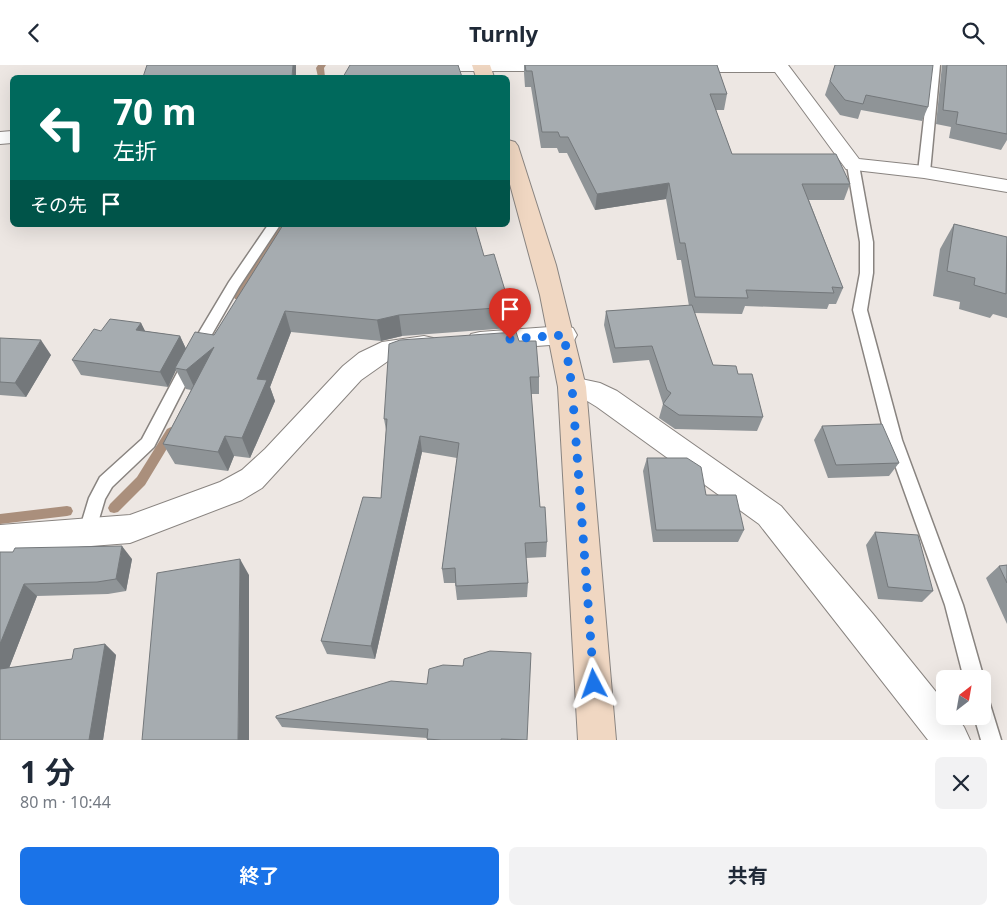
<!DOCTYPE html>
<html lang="ja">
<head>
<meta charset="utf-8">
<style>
  :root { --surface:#fff; --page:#f2f2f3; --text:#1f2937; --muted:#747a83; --accent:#1a73e8 }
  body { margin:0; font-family:"Noto Sans","Noto Sans JP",sans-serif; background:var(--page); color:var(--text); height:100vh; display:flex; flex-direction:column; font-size:19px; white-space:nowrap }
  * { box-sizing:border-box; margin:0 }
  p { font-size:16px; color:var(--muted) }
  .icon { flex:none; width:28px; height:28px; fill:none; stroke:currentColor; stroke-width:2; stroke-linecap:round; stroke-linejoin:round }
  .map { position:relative; height:675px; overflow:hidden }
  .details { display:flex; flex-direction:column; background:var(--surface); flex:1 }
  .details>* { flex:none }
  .banner { position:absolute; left:10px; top:10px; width:500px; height:152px; border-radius:8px; box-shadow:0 5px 20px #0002; background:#00695c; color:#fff; overflow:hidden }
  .needle { width:32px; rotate:31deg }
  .controls { position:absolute; left:936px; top:605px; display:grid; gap:10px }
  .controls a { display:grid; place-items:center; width:55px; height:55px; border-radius:8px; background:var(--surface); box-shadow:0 5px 20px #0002; font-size:25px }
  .pin { position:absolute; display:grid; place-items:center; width:42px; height:42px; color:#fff; margin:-51px -21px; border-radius:50% 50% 50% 0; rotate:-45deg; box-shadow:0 0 5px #0007 }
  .pin .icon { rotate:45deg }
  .me { position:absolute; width:55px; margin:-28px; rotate:356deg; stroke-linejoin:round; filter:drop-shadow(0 0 4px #0008) }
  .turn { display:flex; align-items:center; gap:18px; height:105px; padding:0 20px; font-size:22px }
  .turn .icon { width:65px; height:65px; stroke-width:2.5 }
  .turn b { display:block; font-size:35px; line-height:42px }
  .then { display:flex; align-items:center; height:48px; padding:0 20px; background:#0003; gap:10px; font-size:19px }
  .round { display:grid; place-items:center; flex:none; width:52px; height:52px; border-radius:8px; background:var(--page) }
  .overview { display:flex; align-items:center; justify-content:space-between; height:85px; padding:0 20px }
  h1 { font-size:30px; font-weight:700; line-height:38px }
  .action { display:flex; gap:10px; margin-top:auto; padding:10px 20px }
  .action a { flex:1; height:58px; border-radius:8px; background:var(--accent); color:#fff; font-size:20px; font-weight:700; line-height:58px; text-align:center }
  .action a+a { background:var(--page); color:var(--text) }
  header { display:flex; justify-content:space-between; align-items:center; height:65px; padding:0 20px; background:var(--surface); font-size:22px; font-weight:700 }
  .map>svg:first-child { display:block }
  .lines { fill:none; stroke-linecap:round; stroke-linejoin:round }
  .stream { fill:#aa8f7c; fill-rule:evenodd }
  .lane-casing { stroke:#898480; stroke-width:3 }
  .street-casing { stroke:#898480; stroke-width:2 }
  .secondary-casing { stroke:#898480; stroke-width:2 }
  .lane { fill:#fff; fill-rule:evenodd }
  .street { fill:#fff; fill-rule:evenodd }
  .secondary { fill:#f0d7c2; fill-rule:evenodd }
  .wall { fill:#8f9497 }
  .shaded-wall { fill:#74787b }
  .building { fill:#a6acb0; stroke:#74787b }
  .route { stroke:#1a73e8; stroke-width:9; stroke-dasharray:0 16.2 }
</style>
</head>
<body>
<header><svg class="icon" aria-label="back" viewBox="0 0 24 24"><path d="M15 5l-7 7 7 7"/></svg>Turnly<svg class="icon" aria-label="search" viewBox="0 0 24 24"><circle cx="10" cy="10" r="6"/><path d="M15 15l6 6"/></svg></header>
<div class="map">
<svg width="1007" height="675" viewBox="0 0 1007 675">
  <rect width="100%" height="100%" fill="#ede7e3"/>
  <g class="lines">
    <!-- stream -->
    <path class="stream" d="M 318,0 L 326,0 L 324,3 L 325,12 L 318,12 L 316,3 Z
      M 274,160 L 284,160 L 243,234 L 235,234 L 234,232 Z
      M 171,362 L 175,364 L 177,367 L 145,420 L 118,447 L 114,448 L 110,447 L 108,443 L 110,439 L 137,412 L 167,364 Z
      M 67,441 L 71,442 L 73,446 L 71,450 L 67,451 L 0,459 L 0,449 Z"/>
    <!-- lane casing -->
    <g class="lane-casing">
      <path id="lane" d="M 930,0 L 940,0 L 930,107 L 924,110 L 918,107 Z
        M 853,97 L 859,100 L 873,177 L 873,208 L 867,245 L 902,375 L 963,540 L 984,614 L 982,617 L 982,614 L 964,614 L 945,540 L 886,375 L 853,245 L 860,208 L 860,177 L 847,100 Z
        M 268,160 L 280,160 L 239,222 L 207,278 L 154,382 L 112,422 L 105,434 L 94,471 L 88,473 L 82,471 L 79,466 L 89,433 L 100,412 L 142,374 L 195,274 L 229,217 Z
        M 982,633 L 989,636 L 1001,675 L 981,675 L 974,651 L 982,651 Z"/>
    </g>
    <!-- street casing -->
    <g class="street-casing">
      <path id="street" d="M 435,0 L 568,0 L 569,1 L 566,5 L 560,6 L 458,6 L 426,12 L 392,12 L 395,8 Z
        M 673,0 L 788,0 L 859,94 L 924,101 L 1007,115 L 1007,127 L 924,113 L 846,104 L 775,7 L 681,7 L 675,6 L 672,2 Z
        M 12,66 L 12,78 L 0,79 L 0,67 Z
        M 564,261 L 573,263 L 577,270 L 573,277 L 564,279 L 480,285 L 471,283 L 467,276 L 471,269 L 480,267 Z
        M 424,271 L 433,273 L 437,280 L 433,287 L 388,296 L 361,315 L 262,423 L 242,435 L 130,478 L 0,488 L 0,460 L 130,450 L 220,417 L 242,405 L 265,384 L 343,301 L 359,288 L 382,277 Z
        M 572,312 L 600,318 L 617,326 L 781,441 L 873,549 L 945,638 L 945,651 L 956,651 L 964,662 L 970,675 L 928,675 L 759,459 L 597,342 L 584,334 L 562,329 L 558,322 L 562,315 Z"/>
    </g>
    <!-- secondary casing -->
    <g class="secondary-casing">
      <path id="secondary" d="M 472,0 L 490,0 L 494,12 L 476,12 Z
        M 508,75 L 515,77 L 518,81 L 556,200 L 586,322 L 616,675 L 578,675 L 558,322 L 540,230 L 508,112 Z"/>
    </g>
    <!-- lane -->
    <use href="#lane" class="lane"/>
    <!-- street -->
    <use href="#street" class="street"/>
    <!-- secondary -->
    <use href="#secondary" class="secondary"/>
  </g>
  <!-- wall -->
  <path class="wall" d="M 524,0 L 717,0 L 727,29 L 724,45 L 716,45 L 732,89 L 850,119 L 844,135 L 809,135 L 843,223 L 836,239 L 829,239 L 827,244 L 745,241 L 742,249 L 694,248 L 713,300 L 738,309 L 763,352 L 757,366 L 675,364 L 659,353 L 663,339 L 649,295 L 613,298 L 604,260 L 606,246 L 689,241 L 681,195 L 677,195 L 666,134 L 595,145 L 567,88 L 559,88 L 557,83 L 541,83 L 531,22 L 525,22 L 524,8 Z
    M 835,0 L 928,42 L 922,56 L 861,45 L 858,54 L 840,50 L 825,30 Z
    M 942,0 L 1007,0 L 1007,75 L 1001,85 L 949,73 L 951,62 L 936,59 Z
    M 954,159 L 1007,172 L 1007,253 L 993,249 L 990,253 L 959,244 L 960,237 L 933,231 L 940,184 Z
    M 282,164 L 484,191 L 510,242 L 510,263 L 402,271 L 381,276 L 291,267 L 270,322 L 275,336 L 250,393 L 234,391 L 228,406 L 175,399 L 163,379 L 191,325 L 186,324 L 176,305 L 168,322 L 81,310 L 72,295 L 101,266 L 141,258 L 145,266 L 180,271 L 186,284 L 214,270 Z
    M 0,273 L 51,290 L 26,332 L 0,330 Z
    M 519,276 L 539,312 L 539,329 L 531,329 L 540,442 L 547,477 L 546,492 L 526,493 L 528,518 L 527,532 L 457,535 L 455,518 L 444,518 L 442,504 L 457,393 L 422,387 L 375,594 L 327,589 L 321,576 L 381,433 L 386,365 L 384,354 Z
    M 822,361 L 899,398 L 889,411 L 828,413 L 814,375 Z
    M 647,393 L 706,430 L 744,465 L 738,477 L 653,477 L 643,406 Z
    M 875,467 L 933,526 L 922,537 L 878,534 L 866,480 Z
    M 0,487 L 132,494 L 126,526 L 108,529 L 37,531 L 9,603 L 72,594 L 105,579 L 116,590 L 103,675 L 0,675 Z
    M 1007,500 L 1007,559 L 986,513 L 999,501 Z
    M 463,601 L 527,675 L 427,675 L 427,673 L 282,662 L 276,653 L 427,619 Z"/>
  <!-- shaded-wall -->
  <path class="shaded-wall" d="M 293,0 L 296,0 L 296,12 L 292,12 Z
    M 669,118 L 666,134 L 595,145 L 597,129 Z
    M 285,246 L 291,267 L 270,322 L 275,336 L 250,393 L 242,373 L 257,314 Z
    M 399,250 L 402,271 L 381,276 L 377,255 Z
    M 141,258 L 148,272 L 136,265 Z
    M 180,271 L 187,286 L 175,303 L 176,305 L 168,322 L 160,307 Z
    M 41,275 L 51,290 L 26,332 L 15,318 Z
    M 214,282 L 196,326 L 186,305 Z
    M 225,371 L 234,391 L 228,406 L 218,387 Z
    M 420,371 L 422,387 L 375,594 L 371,581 Z
    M 122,481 L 132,494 L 126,526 L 116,514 Z
    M 240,494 L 249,510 L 249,675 L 238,675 Z
    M 24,519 L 37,531 L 4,616 L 0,613 L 0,579 Z
    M 105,579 L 116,590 L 103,675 L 89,675 Z"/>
  <!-- building -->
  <path class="building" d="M 147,0 L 293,0 L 292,12 L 143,12 Z
    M 350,0 L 458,0 L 462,12 L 343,12 Z
    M 525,0 L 717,0 L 727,29 L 710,29 L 732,89 L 836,89 L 850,119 L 802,119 L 843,223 L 832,222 L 834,228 L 746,225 L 748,233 L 695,232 L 685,178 L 680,178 L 669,118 L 597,129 L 568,72 L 560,72 L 558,67 L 542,67 L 532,6 L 526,6 Z
    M 835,0 L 933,0 L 928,42 L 866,30 L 863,39 L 845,35 L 830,16 Z
    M 947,0 L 1007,0 L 1007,69 L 956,59 L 958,47 L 943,45 Z
    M 954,159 L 1007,172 L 1006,229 L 974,220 L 975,213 L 947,206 Z
    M 283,160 L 475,160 L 484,191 L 494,189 L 510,242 L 399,250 L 377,255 L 285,246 L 257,314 L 267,315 L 242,373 L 225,371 L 218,387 L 163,379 L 214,282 L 186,305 L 175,303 L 195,267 L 214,270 Z
    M 692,240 L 713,300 L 736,301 L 738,309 L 752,309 L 763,352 L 679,350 L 663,339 L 671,328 L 667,325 L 652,281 L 615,283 L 606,246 Z
    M 110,254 L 141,258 L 136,265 L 180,271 L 160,307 L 72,295 L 94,264 L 101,266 Z
    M 516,267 L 519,276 L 536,276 L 539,312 L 530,312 L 540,442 L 545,442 L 547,477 L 525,478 L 528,518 L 456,521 L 455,503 L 442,504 L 459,378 L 420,371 L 371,581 L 321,576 L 363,432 L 381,433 L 387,354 L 384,354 L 389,279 L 400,275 Z
    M 0,273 L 41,275 L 15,318 L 0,317 Z
    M 882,359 L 899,398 L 836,400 L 822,361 Z
    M 647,393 L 687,393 L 701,402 L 706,430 L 736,430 L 744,465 L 656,465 Z
    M 875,467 L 918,470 L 933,526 L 888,522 Z
    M 122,481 L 116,514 L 97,517 L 24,519 L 0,579 L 0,487 L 13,487 L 15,483 Z
    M 240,494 L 238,675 L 142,675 L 157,508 Z
    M 1007,500 L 1007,518 L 999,501 Z
    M 105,579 L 89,675 L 0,675 L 0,604 L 72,594 L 74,584 Z
    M 490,586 L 531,588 L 527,675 L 501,674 L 501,675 L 441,675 L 427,674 L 428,664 L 276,653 L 276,651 L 391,616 L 427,619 L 429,604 L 443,600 L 463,601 L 464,594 Z"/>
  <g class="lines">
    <!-- route -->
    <path class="route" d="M 510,274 L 564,270 L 572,322 L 594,619"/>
  </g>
</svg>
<div class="controls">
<a><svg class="needle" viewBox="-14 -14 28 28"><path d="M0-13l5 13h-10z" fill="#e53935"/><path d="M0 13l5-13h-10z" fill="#747a83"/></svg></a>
</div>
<div class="pin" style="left:510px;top:274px;background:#d93025"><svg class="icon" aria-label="arrive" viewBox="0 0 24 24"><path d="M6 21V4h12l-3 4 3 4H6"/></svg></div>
<svg class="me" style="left:594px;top:619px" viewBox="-20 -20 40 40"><path d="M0-17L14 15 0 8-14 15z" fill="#1a73e8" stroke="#fff" stroke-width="4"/></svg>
<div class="banner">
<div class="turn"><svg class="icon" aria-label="left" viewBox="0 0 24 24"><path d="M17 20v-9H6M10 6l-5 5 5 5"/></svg><div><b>70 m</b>左折</div></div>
<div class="then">その先<svg class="icon" aria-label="arrive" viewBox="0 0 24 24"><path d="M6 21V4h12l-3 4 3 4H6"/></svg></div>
</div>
</div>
<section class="details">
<div class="overview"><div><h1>1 分</h1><p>80 m · 10:44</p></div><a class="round"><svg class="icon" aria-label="close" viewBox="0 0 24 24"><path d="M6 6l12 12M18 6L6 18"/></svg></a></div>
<div class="action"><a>終了</a><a>共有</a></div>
</section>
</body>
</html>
